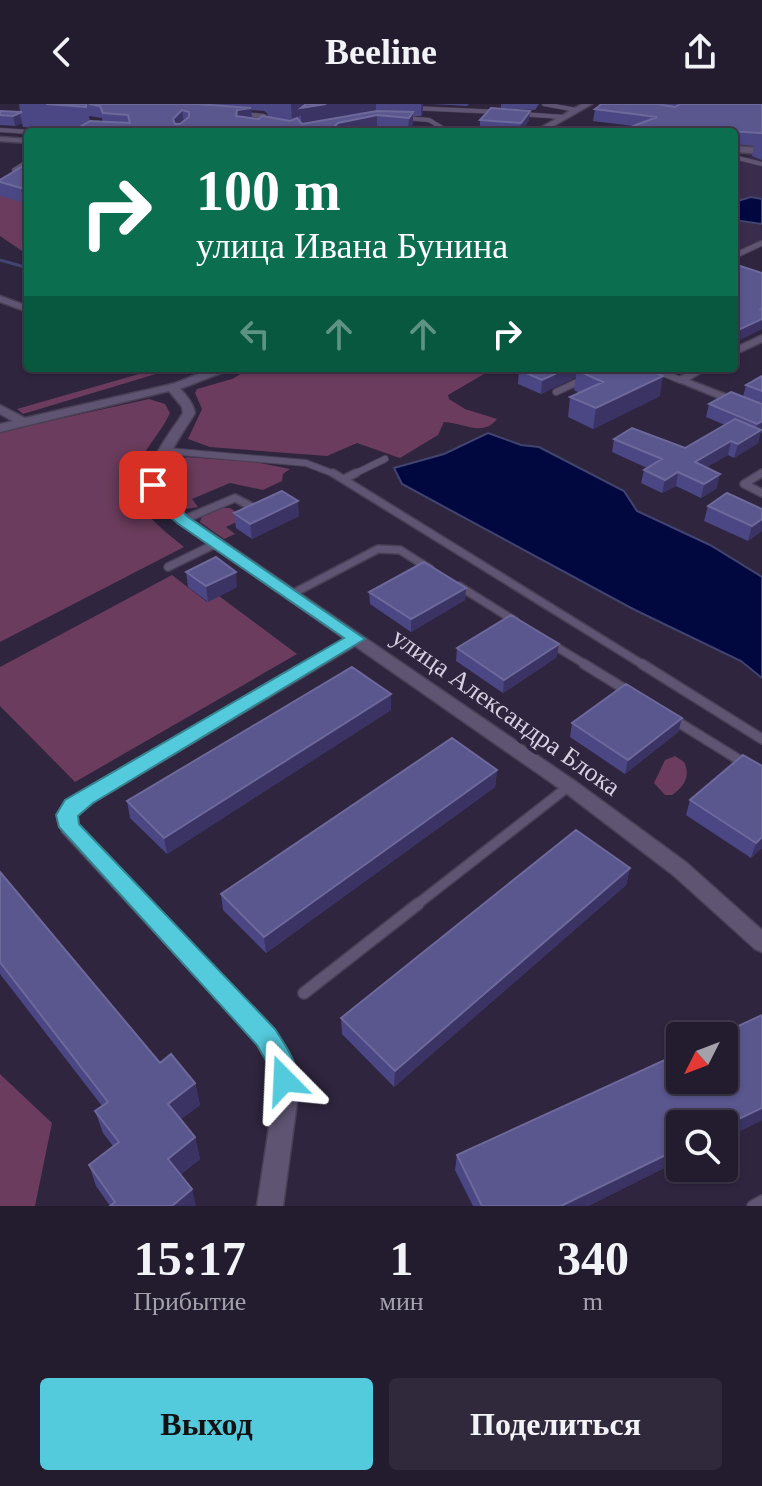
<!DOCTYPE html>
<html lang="ru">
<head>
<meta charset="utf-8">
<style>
  :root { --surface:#231c2f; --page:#2f293b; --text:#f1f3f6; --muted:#a3a1aa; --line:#403a4b; --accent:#54cadd }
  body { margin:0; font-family:"Times New Roman",serif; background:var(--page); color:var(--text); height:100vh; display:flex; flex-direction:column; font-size:30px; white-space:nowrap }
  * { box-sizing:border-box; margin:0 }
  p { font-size:26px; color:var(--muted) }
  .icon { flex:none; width:44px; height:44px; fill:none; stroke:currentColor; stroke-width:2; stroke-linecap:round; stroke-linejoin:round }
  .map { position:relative; height:1102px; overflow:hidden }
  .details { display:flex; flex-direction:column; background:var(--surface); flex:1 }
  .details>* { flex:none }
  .top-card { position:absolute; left:24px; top:24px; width:714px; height:244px; border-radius:8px; box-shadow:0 2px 6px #0004,0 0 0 2px var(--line); background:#0b6e4f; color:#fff; overflow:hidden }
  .needle { width:52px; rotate:228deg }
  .fabs { position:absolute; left:666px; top:918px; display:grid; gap:16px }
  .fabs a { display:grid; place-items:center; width:72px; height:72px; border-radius:8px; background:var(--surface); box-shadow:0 2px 6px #0004,0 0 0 2px var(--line); font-size:40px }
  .pin { position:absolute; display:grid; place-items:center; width:68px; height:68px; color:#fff; margin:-34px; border-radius:16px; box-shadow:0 4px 12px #0006 }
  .me { position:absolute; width:88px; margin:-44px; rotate:339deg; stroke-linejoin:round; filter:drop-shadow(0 0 6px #0008) }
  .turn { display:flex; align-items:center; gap:28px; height:168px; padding:0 40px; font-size:36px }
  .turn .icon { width:104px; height:104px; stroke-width:2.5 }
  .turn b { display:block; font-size:56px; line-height:68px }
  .lanes { display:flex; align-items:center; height:76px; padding:0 40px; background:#0003; justify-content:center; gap:40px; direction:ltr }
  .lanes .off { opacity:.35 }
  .eta { display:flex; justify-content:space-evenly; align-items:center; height:136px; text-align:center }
  .eta b { font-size:48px; font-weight:700; line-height:56px }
  .cta { display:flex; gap:16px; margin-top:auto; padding:16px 40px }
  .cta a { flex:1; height:92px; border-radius:8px; background:var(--accent); color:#111; font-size:32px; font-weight:700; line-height:92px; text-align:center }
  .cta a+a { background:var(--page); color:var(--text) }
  header { display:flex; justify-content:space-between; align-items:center; height:104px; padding:0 40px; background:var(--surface); font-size:36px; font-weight:700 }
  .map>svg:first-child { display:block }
  .built { fill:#392c4c }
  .green { fill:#6b3c5d }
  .water { fill:#010840; stroke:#414470; stroke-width:2 }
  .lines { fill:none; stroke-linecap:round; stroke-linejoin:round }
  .stream { stroke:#414470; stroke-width:3 }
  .service-far5-casing { stroke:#494056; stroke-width:5 }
  .service-far4-casing { stroke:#494056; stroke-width:7 }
  .service-far3-casing { stroke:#494056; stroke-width:8 }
  .service-far2-casing { stroke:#494056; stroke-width:10 }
  .service-far1-casing { stroke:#494056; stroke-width:12 }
  .service-casing { stroke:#494056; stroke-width:14 }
  .minor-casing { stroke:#494056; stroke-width:3 }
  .tertiary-casing { stroke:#494056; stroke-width:3 }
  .service-far5 { stroke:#5f5472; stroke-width:4 }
  .service-far4 { stroke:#5f5472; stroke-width:5 }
  .service-far3 { stroke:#5f5472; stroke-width:6 }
  .service-far2 { stroke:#5f5472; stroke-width:7 }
  .service-far1 { stroke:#5f5472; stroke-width:9 }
  .service { stroke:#5f5472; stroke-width:11 }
  .minor { fill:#5f5472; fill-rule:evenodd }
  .tertiary { fill:#5f5472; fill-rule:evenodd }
  .wall { fill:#4b4784; fill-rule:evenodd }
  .shaded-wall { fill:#3a3364 }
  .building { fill:#5a568e; stroke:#6e699b; stroke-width:2; fill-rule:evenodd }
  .route { fill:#54cadd; stroke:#378390; stroke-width:2 }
  .labels { text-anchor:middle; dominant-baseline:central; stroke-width:8; stroke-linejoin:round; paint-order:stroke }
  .street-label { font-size:26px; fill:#d6d0e1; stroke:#2f253f }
</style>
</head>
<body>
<header><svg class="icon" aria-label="back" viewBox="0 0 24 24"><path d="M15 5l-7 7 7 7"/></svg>Beeline<svg class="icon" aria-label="share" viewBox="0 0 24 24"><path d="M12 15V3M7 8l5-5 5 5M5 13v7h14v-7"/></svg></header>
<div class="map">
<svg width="762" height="1102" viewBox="0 0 762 1102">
  <rect width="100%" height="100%" fill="#2f253f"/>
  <!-- built -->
  <path class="built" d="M 757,50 L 762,50 L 762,135 L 734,148 L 734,58 Z"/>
  <!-- green -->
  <path class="green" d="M 0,77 L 28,79 L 28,151 L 0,132 Z
    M 251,264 L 475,264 L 484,270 L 448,291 L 449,295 L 465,305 L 497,315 C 483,333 464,319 444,318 L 438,331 L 400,354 L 357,339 L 327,352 L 210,343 L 188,335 L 202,305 L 195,289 L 197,285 L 232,275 Z
    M 146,268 L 159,269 L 23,310 L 17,305 Z
    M 149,295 L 165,300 L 170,309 C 161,329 142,347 135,368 C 125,400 164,426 184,443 L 0,538 L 0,328 Z
    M 187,353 L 255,358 L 290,365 L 283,370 L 282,377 L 263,386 L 230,379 L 192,395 L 198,403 L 186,405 L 174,400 L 164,376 L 171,359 Z
    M 222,404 L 230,404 L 245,414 L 226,423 L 235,430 L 224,435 L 200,418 L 202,412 Z
    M 172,471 L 207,498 L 219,492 L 297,550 L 75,678 L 0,602 L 0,563 Z
    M 675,652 L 684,658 C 691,672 684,683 672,691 L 665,691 L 654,679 L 665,656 Z
    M 0,970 L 52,1019 L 35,1102 L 0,1102 Z"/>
  <!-- water -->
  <path class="water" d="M 751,93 L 762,95 L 762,120 L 734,116 L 734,98 Z
    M 488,329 L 521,341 L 539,343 L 624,387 L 637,407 L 710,441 L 762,473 L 762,574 L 741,557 L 633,505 L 402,380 L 394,364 L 444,350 Z"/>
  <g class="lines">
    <!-- stream -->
    <path class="stream" d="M 0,156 L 28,164
      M 28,169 L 28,173"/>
    <!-- service-far5 casing -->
    <g class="service-far5-casing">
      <path id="service-far5" d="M 544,0 L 576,6
        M 412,4 L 499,8
        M 241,10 L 264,12 L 256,19
        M 520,10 L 563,13
        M 405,14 L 429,16 L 449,28
        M 0,26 L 30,28
        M 377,28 L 394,28
        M 418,28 L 443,28
        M 737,45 L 738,54 L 762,60
        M 28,57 L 14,66 L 28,68"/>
    </g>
    <!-- service-far4 casing -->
    <g class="service-far4-casing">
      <path id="service-far4" d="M 734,152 L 762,139"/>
    </g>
    <!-- service-far3 casing -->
    <g class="service-far3-casing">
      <path id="service-far3" d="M 651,264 L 680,276
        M 556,288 L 584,275
        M 168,347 L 306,359 L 337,371
        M 352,371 L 385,355
        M 758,371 L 762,369"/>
    </g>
    <!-- service-far2 casing -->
    <g class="service-far2-casing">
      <path id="service-far2" d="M 333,369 L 645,562
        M 762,369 L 744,380 L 762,389
        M 344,375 L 356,369
        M 183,416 L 235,394 L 258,406
        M 168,463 L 217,439
        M 459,482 L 515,517
        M 292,490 L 378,445 L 400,446 L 430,465
        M 550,539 L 588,562"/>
    </g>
    <!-- service-far1 casing -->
    <g class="service-far1-casing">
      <path id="service-far1" d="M 584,560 L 631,589
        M 642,560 L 762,635
        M 673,615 L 762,670
        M 415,802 L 569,682"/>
    </g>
    <!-- service casing -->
    <g class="service-casing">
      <path id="service" d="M 304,889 L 418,800
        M 753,1102 L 762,1097"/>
    </g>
    <!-- minor casing -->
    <g class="minor-casing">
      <path id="minor" d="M 0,33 L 28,35 L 28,39 L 0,37 Z
        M 0,192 L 28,202 L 28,208 L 0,198 Z
        M 762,231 L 762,238 L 734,251 L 734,244 Z
        M 695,264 L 709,264 L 689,276 L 762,304 L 762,312 L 674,276 Z
        M 172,280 C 182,284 193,298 195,309 C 184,328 151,370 164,391 C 169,400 180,406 188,413 L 575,677 L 687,759 L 762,826 L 762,848 L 755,845 L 673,771 L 563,687 L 355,542 L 92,699 L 76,712 L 78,720 L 274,926 L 294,960 L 298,991 L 283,1102 L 257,1102 L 274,991 L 271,962 L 258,940 L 62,728 L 58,711 L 66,697 L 78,689 L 345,535 L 178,419 C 170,412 160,405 154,397 C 134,370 169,332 183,309 L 182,303 L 169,287 L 0,328 L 0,320 L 13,317 L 0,310 L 0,301 L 25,314 Z"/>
    </g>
    <!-- tertiary casing -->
    <g class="tertiary-casing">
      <path id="tertiary" d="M 582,0 L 592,0 L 543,28 L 533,28 Z
        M 734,42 L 762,44 L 762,50 L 734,48 Z
        M 214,264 L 234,264 L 177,286 L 167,286 L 165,283 Z"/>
    </g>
    <!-- service-far5 -->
    <use href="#service-far5" class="service-far5"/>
    <!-- service-far4 -->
    <use href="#service-far4" class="service-far4"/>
    <!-- service-far3 -->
    <use href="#service-far3" class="service-far3"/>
    <!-- service-far2 -->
    <use href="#service-far2" class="service-far2"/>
    <!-- service-far1 -->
    <use href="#service-far1" class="service-far1"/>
    <!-- service -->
    <use href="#service" class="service"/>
    <!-- minor -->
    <use href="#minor" class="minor"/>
    <!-- tertiary -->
    <use href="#tertiary" class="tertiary"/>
  </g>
  <!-- wall -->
  <path class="wall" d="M 19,0 L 304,0 L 304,2 L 306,0 L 423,0 L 423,9 L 421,12 L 413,12 L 413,20 L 408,26 L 377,23 L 353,28 L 71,28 L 73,27 L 23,23 L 22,19 L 15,22 L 0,21 L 0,7 L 20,8 ZM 251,6 L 264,7 L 267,9 L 268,13 L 258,15 L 252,15 ZM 89,12 L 102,14 L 103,18 L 90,17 Z
    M 432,0 L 469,0 L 467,2 Z
    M 501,0 L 539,0 L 535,6 L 501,4 Z
    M 599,0 L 762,0 L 762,56 L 752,52 L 754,42 L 734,40 L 734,28 L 618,28 L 633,22 L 593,17 L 595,5 L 599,2 Z
    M 480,16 L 529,16 L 521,28 L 480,26 Z
    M 28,59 L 28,97 L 24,99 L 0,92 L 0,76 Z
    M 645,264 L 660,292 L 593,325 L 568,313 L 570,293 L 579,289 L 574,286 L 576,273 L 541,290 L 518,280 L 519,266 Z
    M 762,272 L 762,328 L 760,330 L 758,339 L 734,354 L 728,351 L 706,363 L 717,384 L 701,394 L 676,382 L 662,389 L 641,379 L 644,366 L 647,364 L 612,348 L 614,335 L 685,344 L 725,321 L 706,313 L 709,300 L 743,293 L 746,281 Z
    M 708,402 L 762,405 L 762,427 L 748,437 L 704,417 Z
    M 234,409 L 299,412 L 252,435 L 236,424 Z
    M 186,468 L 237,483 L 208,498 L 188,483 Z
    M 466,484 L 465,496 L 411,528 L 370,500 L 369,488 Z
    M 457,544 L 557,553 L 503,589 L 456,557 Z
    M 391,606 L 167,750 L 130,714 L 127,697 Z
    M 682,614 L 678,628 L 625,670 L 570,633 L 572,619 Z
    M 762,662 L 762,744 L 751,754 L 686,711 L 690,696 Z
    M 497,666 L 495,683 L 266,849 L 223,806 L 221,790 Z
    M 630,764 L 626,781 L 394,983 L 342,930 L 341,914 Z
    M 0,768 L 160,959 L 195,979 L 200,1001 L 181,1015 L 195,1033 L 200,1055 L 180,1071 L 110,1102 L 96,1082 L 89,1061 L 113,1042 L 103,1029 L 95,1007 L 102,1002 L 0,870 Z
    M 762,911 L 762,1016 L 724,1035 L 724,1020 L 680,1020 L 680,1056 L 588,1102 L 473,1102 L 455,1066 L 457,1051 L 680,949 L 680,976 L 724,976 L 724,932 L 717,932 Z"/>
  <!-- shaded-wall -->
  <path class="shaded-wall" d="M 291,0 L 304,0 L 304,4 L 326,0 L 376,0 L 376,10 L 301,23 L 301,11 L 292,18 Z
    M 421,0 L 423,0 L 423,9 L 421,12 Z
    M 251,4 L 252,16 L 236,12 L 237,6 Z
    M 182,6 L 184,19 L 174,28 L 173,15 Z
    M 530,7 L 529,16 L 520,28 L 521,19 Z
    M 413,8 L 413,20 L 408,26 L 409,14 Z
    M 20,9 L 22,19 L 15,22 L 13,12 Z
    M 377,11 L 377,23 L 353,28 L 329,28 L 338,19 Z
    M 28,82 L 28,97 L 24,99 L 21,84 Z
    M 762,215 L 762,225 L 734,239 L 734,228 Z
    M 568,264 L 594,264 L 576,266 L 576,273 L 541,290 L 542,276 Z
    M 663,272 L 660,292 L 593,325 L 596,304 Z
    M 762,317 L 762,328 L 760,330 L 758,339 L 734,354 L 738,340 L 754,330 L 757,320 Z
    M 731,337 L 728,351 L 692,372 L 695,358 Z
    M 678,368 L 676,382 L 662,389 L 665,376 Z
    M 720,370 L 717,384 L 701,394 L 704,380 Z
    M 298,397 L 299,412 L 252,435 L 250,420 Z
    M 762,415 L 762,427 L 748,437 L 752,422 Z
    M 236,468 L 237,483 L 208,498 L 206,482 Z
    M 466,484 L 465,496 L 411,528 L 411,515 Z
    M 559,540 L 557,553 L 503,589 L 504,576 Z
    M 391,590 L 391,606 L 167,750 L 164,734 Z
    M 682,614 L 678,628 L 625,670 L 628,656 Z
    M 497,666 L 495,683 L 266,849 L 264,833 Z
    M 762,733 L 762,744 L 751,754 L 756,739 Z
    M 630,764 L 626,781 L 394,983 L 395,967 Z
    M 195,979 L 200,1001 L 173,1021 L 168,1000 Z
    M 762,1004 L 762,1016 L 724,1035 L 724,1022 Z
    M 195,1033 L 200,1055 L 173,1076 L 168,1055 Z
    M 680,1044 L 680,1056 L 588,1102 L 561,1102 Z
    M 192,1085 L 196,1102 L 172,1102 Z"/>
  <!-- building -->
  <path class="building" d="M 46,0 L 86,0 L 86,3 Z
    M 89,0 L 197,0 L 251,4 L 237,6 L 236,12 L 258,15 L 263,12 L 290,17 L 297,14 L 302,20 L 377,7 L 413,8 L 409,14 L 377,11 L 338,19 L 329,28 L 71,28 L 90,17 L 130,19 L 128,11 L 103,9 L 100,2 ZM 182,6 L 189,8 L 189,13 L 180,20 L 175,20 L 173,15 Z
    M 306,0 L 326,0 L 301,4 Z
    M 602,0 L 657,0 L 675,3 L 680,0 L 762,0 L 762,29 L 692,25 L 691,28 L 618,28 L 657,13 L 595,5 Z
    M 491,4 L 530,7 L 521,19 L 480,16 Z
    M 0,7 L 22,8 L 13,12 L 0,11 Z
    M 28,59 L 28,82 L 21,84 L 0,78 L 0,76 Z
    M 734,160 L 762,169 L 762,204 L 761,205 L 762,205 L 762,215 L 734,228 L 734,203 L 737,202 L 734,201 Z
    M 524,264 L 568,264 L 542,276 L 519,266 Z
    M 582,264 L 645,264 L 663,272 L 596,304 L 570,293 L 603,278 L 576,266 Z
    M 762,272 L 762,287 L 746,281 Z
    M 731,288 L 762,300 L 762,317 L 757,320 L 709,300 Z
    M 735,315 L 761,326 L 738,340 L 731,337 L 695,358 L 720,370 L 704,380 L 678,368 L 665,376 L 644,366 L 662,355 L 614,335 L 632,324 L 685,344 Z
    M 282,387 L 298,397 L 250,420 L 234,409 Z
    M 727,389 L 762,405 L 762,415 L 752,422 L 708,402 Z
    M 216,453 L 236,468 L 206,482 L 186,468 Z
    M 424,458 L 466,484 L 411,515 L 369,488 Z
    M 511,511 L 559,540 L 504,576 L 457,544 Z
    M 352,563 L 391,590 L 164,734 L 127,697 Z
    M 626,580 L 682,614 L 628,656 L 572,619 Z
    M 452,634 L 497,666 L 264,833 L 221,790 Z
    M 743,651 L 762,662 L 762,733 L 756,739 L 690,696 Z
    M 576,726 L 630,764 L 395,967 L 341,914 Z
    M 0,768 L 160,959 L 171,950 L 195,979 L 168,1000 L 195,1033 L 168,1055 L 192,1085 L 172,1102 L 110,1102 L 115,1098 L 89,1061 L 119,1038 L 95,1007 L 108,998 L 0,858 Z
    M 762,911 L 762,1004 L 724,1022 L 724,1020 L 680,1020 L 680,1044 L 561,1102 L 482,1102 L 457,1051 L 680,949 L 680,976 L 724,976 L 724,932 L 717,932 Z"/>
  <!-- route -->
  <path class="route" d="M 153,376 L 158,377 L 166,392 L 188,413 L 365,535 L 93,699 L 78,712 L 79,720 L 275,925 C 286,943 303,963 293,984 L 284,988 L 274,984 L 269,962 L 257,941 L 59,723 L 56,711 L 65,696 L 344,534 L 177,419 L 154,398 L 145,381 Z"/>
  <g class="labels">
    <!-- street labels -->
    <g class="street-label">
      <text transform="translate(506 608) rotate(35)">улица Александра Блока</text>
    </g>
  </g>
</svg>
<div class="fabs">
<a><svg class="needle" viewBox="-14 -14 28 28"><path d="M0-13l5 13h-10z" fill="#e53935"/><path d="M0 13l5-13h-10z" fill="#a3a1aa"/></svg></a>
<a><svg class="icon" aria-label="search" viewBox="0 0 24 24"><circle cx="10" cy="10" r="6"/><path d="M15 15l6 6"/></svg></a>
</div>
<div class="pin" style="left:153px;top:381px;background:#d93025"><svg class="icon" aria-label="arrive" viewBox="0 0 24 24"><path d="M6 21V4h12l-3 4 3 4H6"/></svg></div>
<svg class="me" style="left:284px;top:976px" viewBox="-20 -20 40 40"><path d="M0-17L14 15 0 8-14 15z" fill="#54cadd" stroke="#fff" stroke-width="4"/></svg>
<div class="top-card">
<div class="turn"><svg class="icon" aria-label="right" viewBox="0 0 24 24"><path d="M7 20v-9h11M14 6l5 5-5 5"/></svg><div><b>100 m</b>улица Ивана Бунина</div></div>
<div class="lanes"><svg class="icon off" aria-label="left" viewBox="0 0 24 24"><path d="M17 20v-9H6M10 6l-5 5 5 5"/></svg><svg class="icon off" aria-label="ahead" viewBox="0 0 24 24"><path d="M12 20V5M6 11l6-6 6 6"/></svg><svg class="icon off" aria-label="ahead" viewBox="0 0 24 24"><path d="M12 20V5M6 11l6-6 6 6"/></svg><svg class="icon" aria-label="right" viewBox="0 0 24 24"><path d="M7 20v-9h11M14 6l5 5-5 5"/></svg></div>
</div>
</div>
<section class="details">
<div class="eta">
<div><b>15:17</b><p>Прибытие</p></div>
<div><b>1</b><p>мин</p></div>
<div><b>340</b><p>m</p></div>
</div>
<div class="cta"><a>Выход</a><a>Поделиться</a></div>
</section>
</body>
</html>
